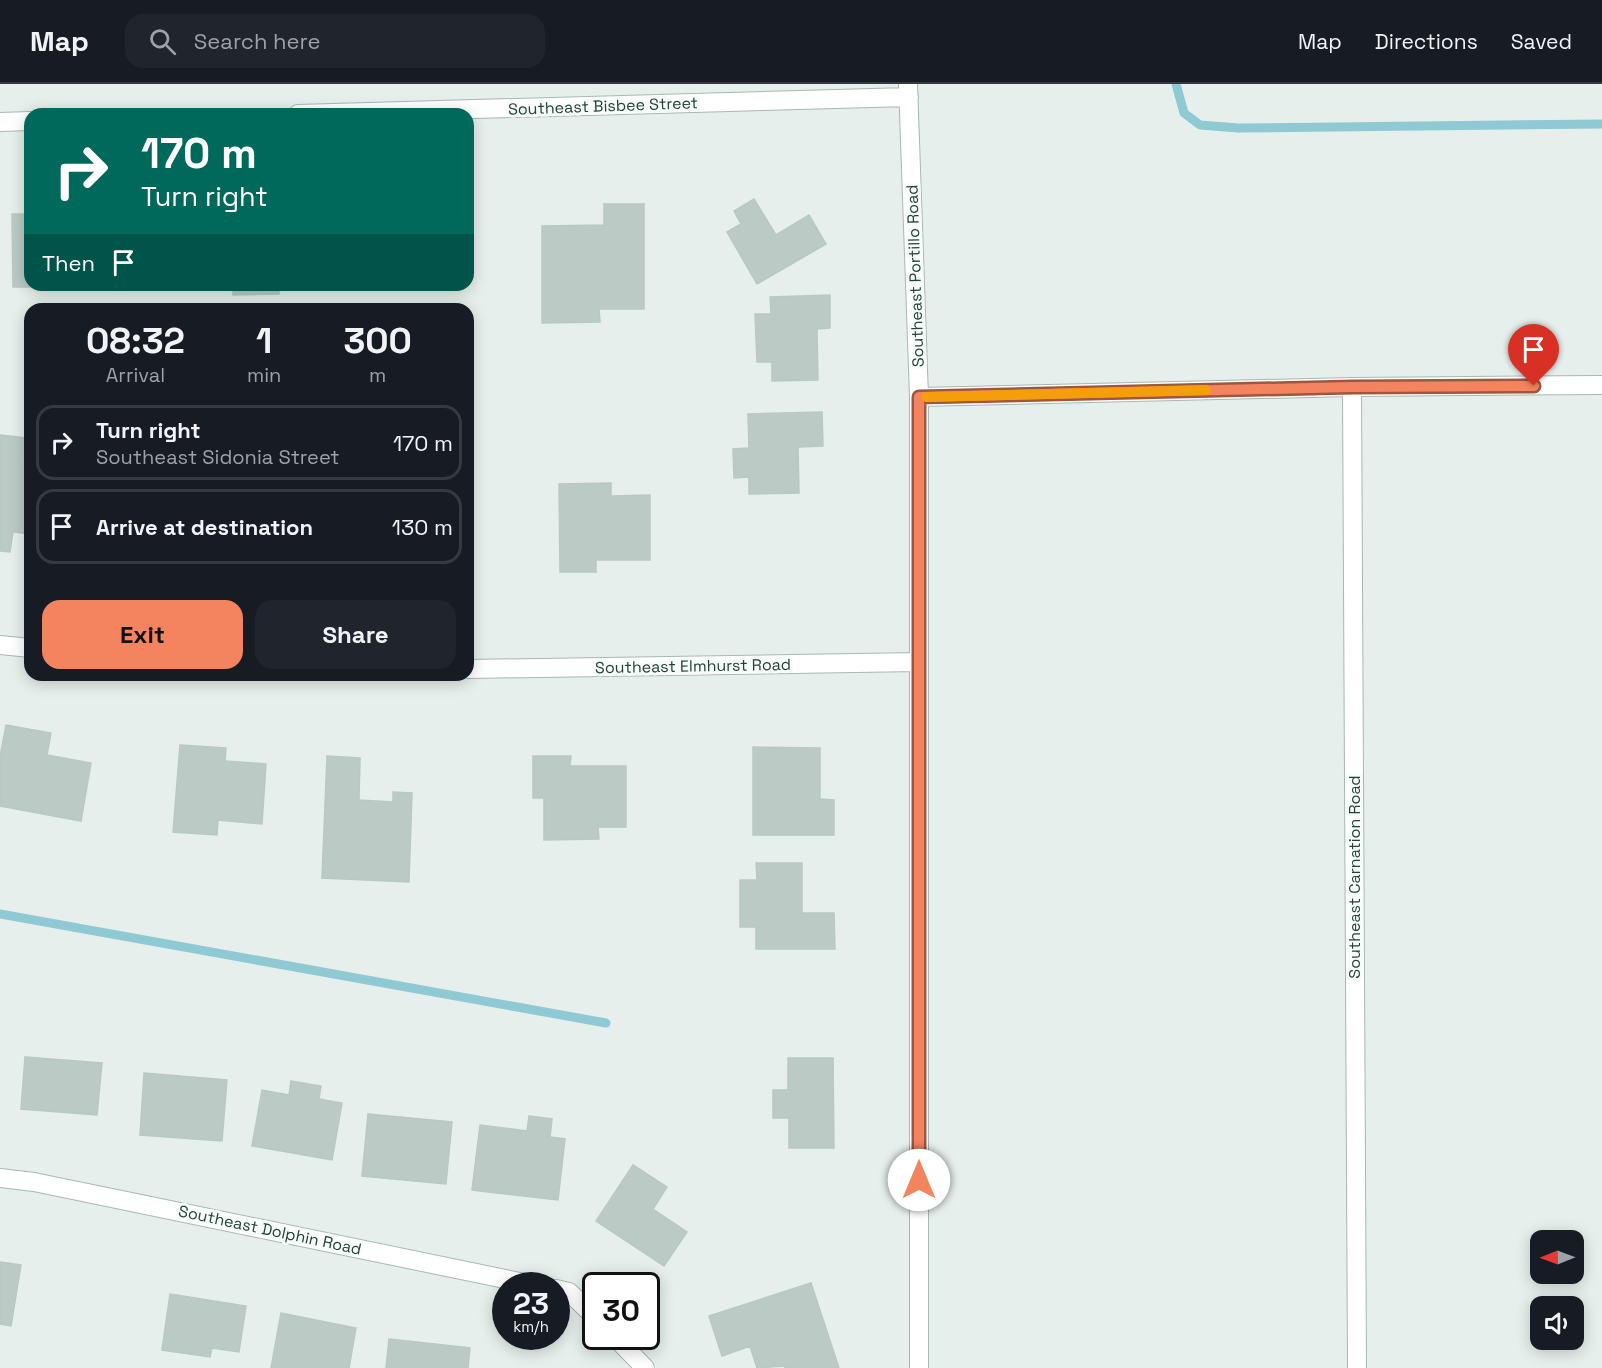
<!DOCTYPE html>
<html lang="en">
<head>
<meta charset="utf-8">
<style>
  :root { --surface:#171b24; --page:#20242c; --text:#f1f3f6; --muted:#9ea1a6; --line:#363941; --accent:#f4845f }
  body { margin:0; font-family:"Space Grotesk",sans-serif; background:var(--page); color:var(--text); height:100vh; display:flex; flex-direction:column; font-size:22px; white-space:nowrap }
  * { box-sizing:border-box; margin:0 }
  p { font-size:20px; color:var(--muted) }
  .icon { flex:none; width:33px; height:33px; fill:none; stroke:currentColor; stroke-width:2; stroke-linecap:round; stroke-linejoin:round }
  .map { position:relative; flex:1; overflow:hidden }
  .drawer { position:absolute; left:24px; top:219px; width:450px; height:378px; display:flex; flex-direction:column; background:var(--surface); border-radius:18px; box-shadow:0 3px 15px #0003 }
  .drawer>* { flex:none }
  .hud { position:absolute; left:24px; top:24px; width:450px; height:183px; border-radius:18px; box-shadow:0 3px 15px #0003; background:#00695c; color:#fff; overflow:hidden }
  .needle { width:39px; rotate:269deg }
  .tools { position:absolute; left:1530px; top:1146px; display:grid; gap:12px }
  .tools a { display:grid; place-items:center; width:54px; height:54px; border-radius:12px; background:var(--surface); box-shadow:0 3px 15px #0003; font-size:30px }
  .speed { position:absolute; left:492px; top:1188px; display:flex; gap:12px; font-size:30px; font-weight:700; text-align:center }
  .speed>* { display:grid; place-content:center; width:78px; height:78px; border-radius:50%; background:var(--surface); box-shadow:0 3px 15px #0003; line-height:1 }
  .speed small { font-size:15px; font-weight:400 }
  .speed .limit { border:3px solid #111; border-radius:9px; background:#fff; color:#111 }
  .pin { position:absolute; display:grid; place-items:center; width:51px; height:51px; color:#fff; margin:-62px -26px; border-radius:50% 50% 50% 0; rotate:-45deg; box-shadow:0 0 6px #0007 }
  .pin .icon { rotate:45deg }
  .me { position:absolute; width:66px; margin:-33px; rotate:0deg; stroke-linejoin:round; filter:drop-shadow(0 0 4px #0008) }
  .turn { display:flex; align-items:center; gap:21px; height:126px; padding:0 18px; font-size:27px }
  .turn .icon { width:78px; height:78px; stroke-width:2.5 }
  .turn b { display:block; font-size:42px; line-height:51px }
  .then { display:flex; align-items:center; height:57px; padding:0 18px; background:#0003; gap:12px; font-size:22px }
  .eta { display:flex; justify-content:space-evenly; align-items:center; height:102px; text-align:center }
  .eta b { font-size:36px; font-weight:600; line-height:42px }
  .primary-button { display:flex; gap:12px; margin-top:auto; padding:12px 18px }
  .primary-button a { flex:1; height:69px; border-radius:18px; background:var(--accent); color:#111; font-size:24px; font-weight:600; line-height:69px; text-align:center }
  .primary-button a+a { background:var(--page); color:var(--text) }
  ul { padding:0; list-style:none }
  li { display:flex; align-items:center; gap:18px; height:75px; margin:0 12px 9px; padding:0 6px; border:3px solid var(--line); border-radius:18px }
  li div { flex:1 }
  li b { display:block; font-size:22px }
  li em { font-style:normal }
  header { display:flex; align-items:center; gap:36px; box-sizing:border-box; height:84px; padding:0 30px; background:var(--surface); border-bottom:2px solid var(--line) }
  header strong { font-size:28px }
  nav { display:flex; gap:33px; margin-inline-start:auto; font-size:21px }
  .search { width:420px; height:54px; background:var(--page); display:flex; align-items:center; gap:15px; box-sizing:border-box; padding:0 21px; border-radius:18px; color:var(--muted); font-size:22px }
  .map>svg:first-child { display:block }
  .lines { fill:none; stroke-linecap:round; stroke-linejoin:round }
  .stream { stroke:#8ec9d4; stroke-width:9 }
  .building { fill:#bbcac4; stroke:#b8c9c2; stroke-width:1.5 }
  .minor-casing { stroke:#a8b8b2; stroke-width:20 }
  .minor { stroke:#fff; stroke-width:18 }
  .route-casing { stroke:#9f563e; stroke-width:15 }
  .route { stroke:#f4845f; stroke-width:10 }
  .slow { stroke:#f59e0b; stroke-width:10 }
  .labels { text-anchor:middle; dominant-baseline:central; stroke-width:6; stroke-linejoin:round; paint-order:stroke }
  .street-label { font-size:16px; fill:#24423a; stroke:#f7fbf9 }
</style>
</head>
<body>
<header>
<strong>Map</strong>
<div class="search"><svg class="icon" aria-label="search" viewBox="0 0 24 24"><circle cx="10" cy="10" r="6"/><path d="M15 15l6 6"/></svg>Search here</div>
<nav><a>Map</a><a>Directions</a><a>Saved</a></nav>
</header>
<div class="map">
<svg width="1602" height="1284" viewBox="0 0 1602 1284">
  <rect width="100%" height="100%" fill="#e6efeb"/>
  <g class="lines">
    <!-- stream -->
    <path class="stream" d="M 1176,0 L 1184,29 L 1200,41 L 1238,44 L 1602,40
      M 0,830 L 606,939"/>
  </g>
  <!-- building -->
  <path class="building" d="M 754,115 L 776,151 L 809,131 L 826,160 L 757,200 L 727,148 L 741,140 L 734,127 Z
    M 604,120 L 644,120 L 644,225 L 599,225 L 600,238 L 542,239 L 542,142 L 604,141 Z
    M 12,130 L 30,130 L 30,201 L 101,201 L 101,203 L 13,203 Z
    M 233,201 L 279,201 L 279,210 L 233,211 Z
    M 379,201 L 463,201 L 380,205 Z
    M 830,211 L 830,244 L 817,245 L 818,296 L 772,297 L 772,278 L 757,278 L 755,230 L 771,230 L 770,213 Z
    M 822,328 L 823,362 L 798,363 L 799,409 L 749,410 L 749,393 L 734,394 L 733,365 L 749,364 L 748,330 Z
    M 0,351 L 27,354 L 24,376 L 30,377 L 30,450 L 13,448 L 10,468 L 0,467 Z
    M 611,399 L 611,412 L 650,411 L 650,476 L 596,476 L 596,488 L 560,488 L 559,400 Z
    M 6,641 L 51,649 L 47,671 L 91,679 L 81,737 L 0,722 L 0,673 Z
    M 180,661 L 226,664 L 225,677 L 266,680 L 262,740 L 218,736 L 217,751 L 173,748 Z
    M 753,663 L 820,664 L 820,715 L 834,716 L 834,751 L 753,751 Z
    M 327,672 L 360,674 L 359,716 L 393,718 L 393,708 L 412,709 L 409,798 L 322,794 Z
    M 533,672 L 571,672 L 570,682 L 626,682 L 626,743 L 598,743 L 599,755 L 544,756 L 544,714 L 533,714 Z
    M 756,779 L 802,779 L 802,829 L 834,829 L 835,865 L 756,865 L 756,843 L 740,843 L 740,796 L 757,796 Z
    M 25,973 L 102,979 L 97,1031 L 21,1025 Z
    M 788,974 L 833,974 L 834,1064 L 789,1064 L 789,1034 L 773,1034 L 773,1006 L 788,1006 Z
    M 144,989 L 227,996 L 222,1057 L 140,1051 Z
    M 291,997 L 321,1002 L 319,1015 L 342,1019 L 332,1076 L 252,1062 L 262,1006 L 289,1011 Z
    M 368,1030 L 452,1038 L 446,1100 L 362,1092 Z
    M 529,1032 L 552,1035 L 550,1053 L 565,1055 L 558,1116 L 472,1106 L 480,1041 L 527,1047 Z
    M 633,1081 L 667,1103 L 653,1125 L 687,1148 L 664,1182 L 596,1137 Z
    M 0,1178 L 21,1181 L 11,1242 L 0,1240 Z
    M 811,1199 L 839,1284 L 785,1284 L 784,1282 L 757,1284 L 750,1262 L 722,1272 L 709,1232 Z
    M 170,1210 L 246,1222 L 239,1268 L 212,1264 L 210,1273 L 162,1266 Z
    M 281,1229 L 356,1244 L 349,1284 L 271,1284 Z
    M 389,1255 L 470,1264 L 468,1284 L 386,1284 Z"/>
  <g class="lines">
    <!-- minor casing -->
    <g class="minor-casing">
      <path id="minor" d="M 908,0 L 919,313 L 919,1284
        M 298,30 L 909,13
        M 0,38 L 30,37
        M 1352,303 L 1357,1284
        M 919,313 L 1352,303 L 1602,301
        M 0,561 L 30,564
        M 468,585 L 918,578
        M 0,1094 L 34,1098 L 539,1202
        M 556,1205 L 569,1208 L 596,1234
        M 614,1252 L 645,1284"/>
    </g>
    <!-- minor -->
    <use href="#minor" class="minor"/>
  </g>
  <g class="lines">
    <!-- route casing -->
    <g class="route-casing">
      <path id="route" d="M 919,1096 L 919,313 L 1352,303 L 1534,302"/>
    </g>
    <!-- route -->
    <use href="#route" class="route"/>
    <!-- slow -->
    <path class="slow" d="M 926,313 L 1206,306"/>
  </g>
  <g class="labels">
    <!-- street labels -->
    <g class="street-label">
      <text transform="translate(603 22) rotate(-2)">Southeast Bisbee Street</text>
      <text transform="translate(915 192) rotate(-92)">Southeast Portillo Road</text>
      <text transform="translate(693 582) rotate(-1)">Southeast Elmhurst Road</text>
      <text transform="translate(1354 793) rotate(-90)">Southeast Carnation Road</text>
      <text transform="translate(270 1146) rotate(12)">Southeast Dolphin Road</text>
    </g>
  </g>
</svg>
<div class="tools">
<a><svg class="needle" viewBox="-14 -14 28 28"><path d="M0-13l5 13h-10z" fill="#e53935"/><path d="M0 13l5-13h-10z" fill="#9ea1a6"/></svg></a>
<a><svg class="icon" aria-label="sound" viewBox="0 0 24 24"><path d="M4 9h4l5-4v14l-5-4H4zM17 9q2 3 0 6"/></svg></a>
</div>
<div class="speed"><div>23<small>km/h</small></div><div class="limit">30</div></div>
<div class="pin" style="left:1534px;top:302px;background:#d93025"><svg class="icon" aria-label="arrive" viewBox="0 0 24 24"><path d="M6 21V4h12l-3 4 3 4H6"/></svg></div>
<svg class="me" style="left:919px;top:1096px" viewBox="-20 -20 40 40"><circle r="19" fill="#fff"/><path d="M0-13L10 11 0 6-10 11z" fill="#f4845f"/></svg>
<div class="hud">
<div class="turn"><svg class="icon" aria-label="right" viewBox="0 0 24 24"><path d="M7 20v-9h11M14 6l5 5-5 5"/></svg><div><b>170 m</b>Turn right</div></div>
<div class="then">Then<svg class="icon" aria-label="arrive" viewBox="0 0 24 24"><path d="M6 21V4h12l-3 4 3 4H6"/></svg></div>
</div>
<section class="drawer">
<div class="eta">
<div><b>08:32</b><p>Arrival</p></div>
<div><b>1</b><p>min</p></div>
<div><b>300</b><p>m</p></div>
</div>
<ul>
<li><svg class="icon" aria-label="right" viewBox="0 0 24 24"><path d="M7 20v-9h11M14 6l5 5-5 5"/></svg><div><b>Turn right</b><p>Southeast Sidonia Street</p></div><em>170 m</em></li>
<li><svg class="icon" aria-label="arrive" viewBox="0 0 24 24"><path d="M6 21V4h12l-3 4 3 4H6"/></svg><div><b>Arrive at destination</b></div><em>130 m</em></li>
</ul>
<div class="primary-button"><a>Exit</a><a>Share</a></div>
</section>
</div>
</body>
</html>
